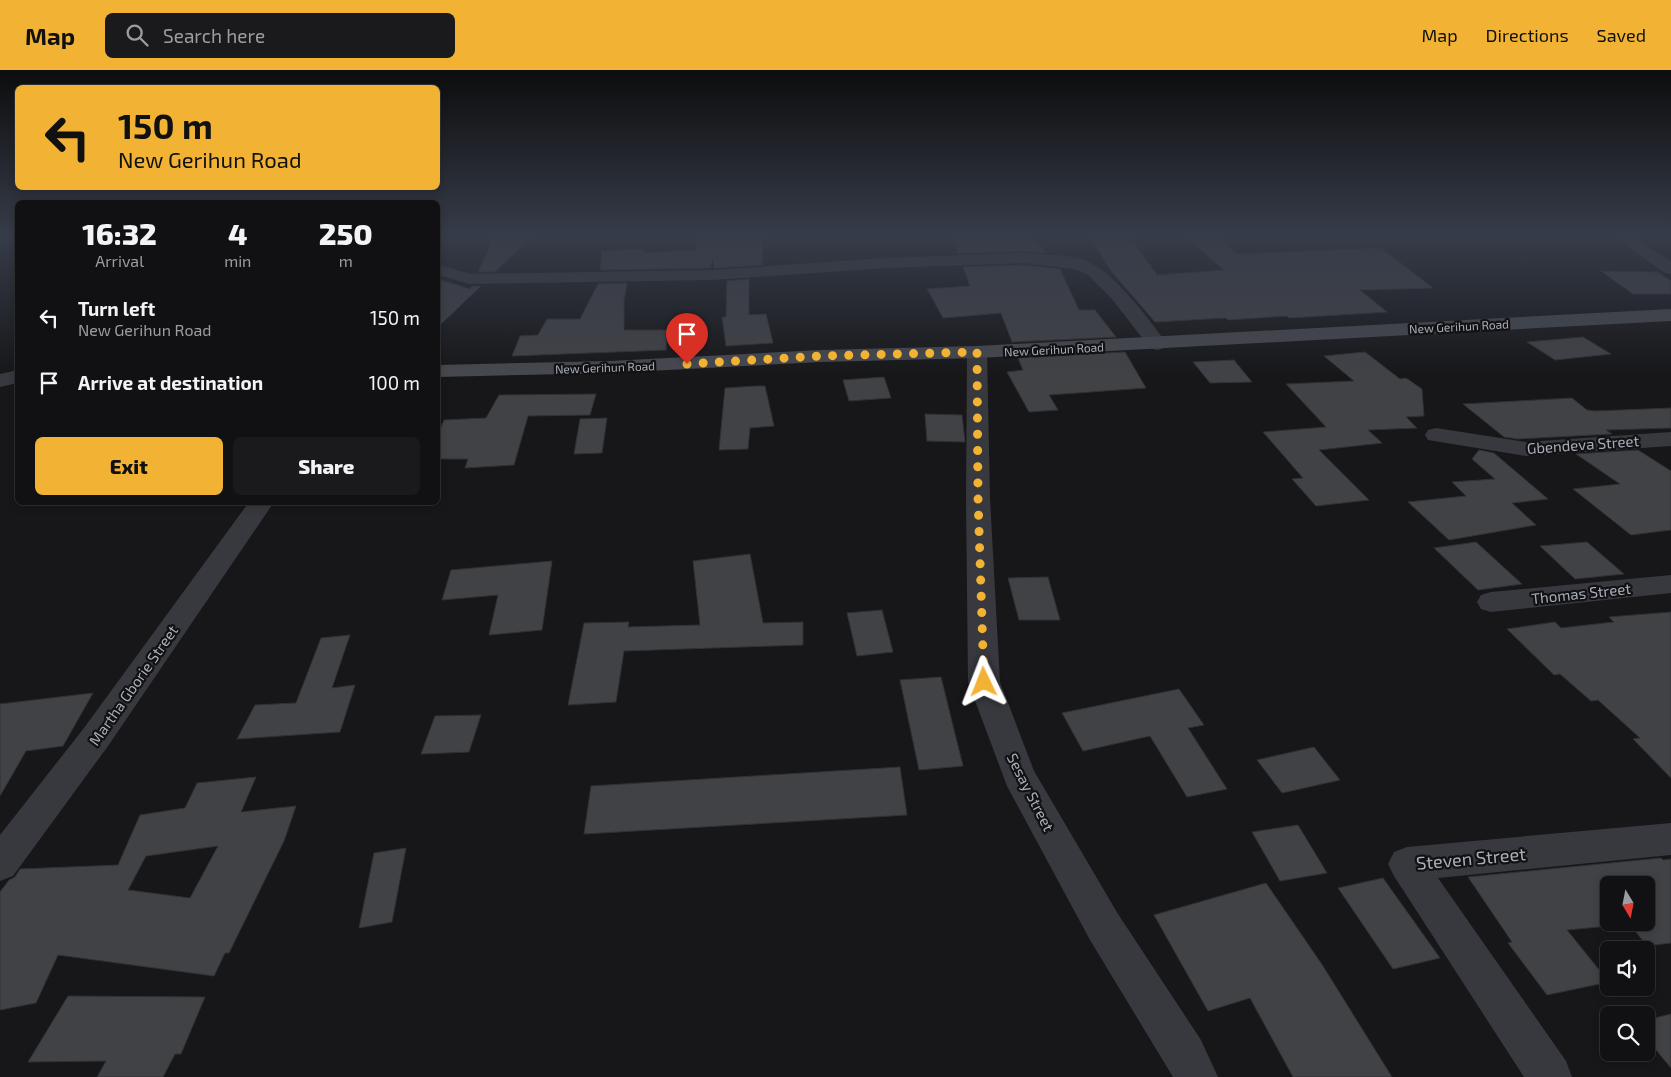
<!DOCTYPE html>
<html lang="en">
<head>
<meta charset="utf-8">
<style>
  :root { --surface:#111113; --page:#1a1a1c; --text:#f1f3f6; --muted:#9c9da0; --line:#303133; --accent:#f2b335 }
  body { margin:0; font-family:"Exo 2",sans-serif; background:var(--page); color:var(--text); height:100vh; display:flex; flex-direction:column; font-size:19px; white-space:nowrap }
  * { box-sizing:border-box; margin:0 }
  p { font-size:16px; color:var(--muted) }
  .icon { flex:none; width:28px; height:28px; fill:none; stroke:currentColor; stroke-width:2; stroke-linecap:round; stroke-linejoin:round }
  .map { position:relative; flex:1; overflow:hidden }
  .panel { position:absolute; left:15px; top:130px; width:425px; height:305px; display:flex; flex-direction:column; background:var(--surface); border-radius:8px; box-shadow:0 2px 8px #0003,0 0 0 1px var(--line) }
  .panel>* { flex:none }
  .guide { position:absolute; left:15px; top:15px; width:425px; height:105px; border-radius:8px; box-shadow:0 2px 8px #0003,0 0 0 1px var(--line); background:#f2b335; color:#111; overflow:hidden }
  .needle { width:32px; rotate:170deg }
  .tools { position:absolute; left:1600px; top:806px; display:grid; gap:10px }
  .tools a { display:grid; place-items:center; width:55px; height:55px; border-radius:8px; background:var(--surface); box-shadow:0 2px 8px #0003,0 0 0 1px var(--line); font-size:25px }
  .pin { position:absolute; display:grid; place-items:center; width:42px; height:42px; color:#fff; margin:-51px -21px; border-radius:50% 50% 50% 0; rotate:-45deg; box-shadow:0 0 5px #0007 }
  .pin .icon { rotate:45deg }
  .me { position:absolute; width:55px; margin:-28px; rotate:358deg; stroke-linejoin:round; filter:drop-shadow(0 0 4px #0008) }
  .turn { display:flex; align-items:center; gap:18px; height:105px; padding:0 20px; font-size:22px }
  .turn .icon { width:65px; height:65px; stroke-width:2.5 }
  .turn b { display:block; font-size:35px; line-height:42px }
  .eta { display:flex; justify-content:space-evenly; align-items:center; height:85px; text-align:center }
  .eta b { font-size:30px; font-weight:800; line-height:35px }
  .action { display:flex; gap:10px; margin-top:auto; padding:10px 20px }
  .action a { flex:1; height:58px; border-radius:8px; background:var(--accent); color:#111; font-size:20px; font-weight:800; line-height:58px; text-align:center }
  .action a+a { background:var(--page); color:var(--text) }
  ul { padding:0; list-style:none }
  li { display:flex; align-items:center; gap:15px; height:65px; padding:0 20px }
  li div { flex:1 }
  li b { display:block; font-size:19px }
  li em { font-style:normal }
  header { display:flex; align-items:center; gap:30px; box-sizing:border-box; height:70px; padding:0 25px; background:var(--accent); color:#111 }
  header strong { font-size:24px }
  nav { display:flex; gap:28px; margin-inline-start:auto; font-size:18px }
  .search { width:350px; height:45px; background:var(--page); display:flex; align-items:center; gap:12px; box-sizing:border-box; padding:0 18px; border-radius:8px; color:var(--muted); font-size:19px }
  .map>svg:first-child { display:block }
  .building { fill:#414246; stroke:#313135; fill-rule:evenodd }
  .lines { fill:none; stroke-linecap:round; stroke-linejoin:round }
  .street { fill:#38393e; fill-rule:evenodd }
  .secondary { fill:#46484e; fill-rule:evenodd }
  .route { stroke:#f2b335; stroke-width:9; stroke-dasharray:0 16.2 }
  .labels { text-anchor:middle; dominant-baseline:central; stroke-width:4.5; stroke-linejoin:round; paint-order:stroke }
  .far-street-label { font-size:12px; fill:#a9aeb9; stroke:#121214 }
  .street-label { font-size:15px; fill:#a9aeb9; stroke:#121214 }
  .near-street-label { font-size:18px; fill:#a9aeb9; stroke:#121214 }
</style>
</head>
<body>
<header>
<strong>Map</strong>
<div class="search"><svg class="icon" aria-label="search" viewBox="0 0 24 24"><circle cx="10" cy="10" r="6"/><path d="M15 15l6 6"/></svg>Search here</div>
<nav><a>Map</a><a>Directions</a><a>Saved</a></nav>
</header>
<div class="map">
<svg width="1671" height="1007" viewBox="0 0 1671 1007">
  <rect width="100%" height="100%" fill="#171719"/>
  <!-- building -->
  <path class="building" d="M 495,165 L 533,165 L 495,202 L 478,202 Z
    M 710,165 L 763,165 L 762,195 L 714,198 L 713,188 L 710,198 L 600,200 L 602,181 L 643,179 L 643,183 L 697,180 L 694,167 Z
    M 952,165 L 995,165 L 997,167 L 1031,165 L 1046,183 L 1023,181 L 958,183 Z
    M 1184,165 L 1215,165 L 1237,184 L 1381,178 L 1433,218 L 1360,220 L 1387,242 L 1289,248 L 1287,246 L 1228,250 L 1226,248 L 1155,252 L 1111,201 L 1090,168 L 1130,167 L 1157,205 L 1224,200 Z
    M 1023,195 L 1060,199 L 1079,240 L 1095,240 L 1116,267 L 1012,272 L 1001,243 L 943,248 L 927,219 L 970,216 L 963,197 Z
    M 1601,201 L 1658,202 L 1671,211 L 1671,224 L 1633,224 Z
    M 438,209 L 470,219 L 472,216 L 481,216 L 438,257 Z
    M 749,209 L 749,245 L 766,244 L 773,273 L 726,276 L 722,247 L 726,247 L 727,211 Z
    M 627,213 L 624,231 L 624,260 L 667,260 L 666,280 L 512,286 L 520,266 L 538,265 L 547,249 L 580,249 L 598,214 Z
    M 1583,267 L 1611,284 L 1555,290 L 1527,272 Z
    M 1125,282 L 1146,318 L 1049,325 L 1058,340 L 1029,342 L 1007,302 L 1023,300 L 1018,288 Z
    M 1365,282 L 1400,309 L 1406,308 L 1422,319 L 1424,346 L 1406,347 L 1417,358 L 1368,360 L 1382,373 L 1319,380 L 1369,430 L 1316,436 L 1292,409 L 1303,408 L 1263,362 L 1326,357 L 1286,314 L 1354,311 L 1324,286 Z
    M 1234,290 L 1252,312 L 1210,313 L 1193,292 Z
    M 884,307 L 891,328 L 849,331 L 843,310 Z
    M 756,316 L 765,316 L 774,356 L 750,358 L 748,379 L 719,380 L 725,318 Z
    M 596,324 L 590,345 L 528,346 L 514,395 L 465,398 L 468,389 L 438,389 L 438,364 L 444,350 L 486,348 L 499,325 Z
    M 1572,328 L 1587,340 L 1595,341 L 1671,338 L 1671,358 L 1606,360 L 1612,364 L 1517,369 L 1504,367 L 1463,334 Z
    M 925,344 L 962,345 L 965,372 L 927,371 Z
    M 607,348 L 602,383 L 574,384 L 580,349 Z
    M 1479,380 L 1494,383 L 1548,429 L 1512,433 L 1536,455 L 1449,470 L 1408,432 L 1466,426 L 1452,412 L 1495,409 L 1472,389 Z
    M 1638,380 L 1671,401 L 1671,460 L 1631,465 L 1573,419 L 1620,414 L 1576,384 Z
    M 1476,472 L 1522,514 L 1478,520 L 1434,478 Z
    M 1587,472 L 1624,504 L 1575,509 L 1540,476 Z
    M 750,484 L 763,553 L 803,552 L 803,575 L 624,581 L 616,632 L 568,635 L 584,553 L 629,552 L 628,557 L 700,555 L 693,491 Z
    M 552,491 L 542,560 L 489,565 L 498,525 L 442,530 L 451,500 Z
    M 1048,507 L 1060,550 L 1019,550 L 1008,508 Z
    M 882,540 L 893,582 L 857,586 L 847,543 Z
    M 1671,542 L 1671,708 L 1633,669 L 1640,668 L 1598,630 L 1591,631 L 1560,604 L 1554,605 L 1507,559 L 1555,552 L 1561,558 L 1614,552 L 1609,547 Z
    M 350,565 L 332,618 L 355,615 L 340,662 L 237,669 L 255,635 L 296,633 L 321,568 Z
    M 941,607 L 963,696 L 919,700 L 900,610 Z
    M 1179,619 L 1204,655 L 1188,658 L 1227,719 L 1187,727 L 1150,666 L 1083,681 L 1062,643 Z
    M 93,623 L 63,676 L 26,681 L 0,726 L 0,634 Z
    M 481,645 L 469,682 L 421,684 L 435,646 Z
    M 1314,677 L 1340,710 L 1282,723 L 1257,690 Z
    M 900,697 L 907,745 L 584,764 L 591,716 Z
    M 256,707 L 241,742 L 296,736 L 284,771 L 229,883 L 225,883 L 214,906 L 58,885 L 36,933 L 0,940 L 0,822 L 9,810 L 15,807 L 20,799 L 118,795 L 140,745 L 185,738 L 197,713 ZM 218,776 L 190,828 L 128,820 L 146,786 Z
    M 1298,755 L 1327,803 L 1280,811 L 1252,762 Z
    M 406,778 L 392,852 L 359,858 L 374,783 Z
    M 1661,788 L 1663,790 L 1671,789 L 1671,873 L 1647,876 L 1628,852 L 1646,852 L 1646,815 L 1609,815 L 1609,856 L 1567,860 L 1609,912 L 1547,925 L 1508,873 L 1512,872 L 1468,807 Z
    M 1383,808 L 1440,888 L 1393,899 L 1338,818 Z
    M 1266,813 L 1323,896 L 1392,1007 L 1293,1007 L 1250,928 L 1208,941 L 1154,845 Z
    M 68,926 L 205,927 L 181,984 L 175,984 L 163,1007 L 97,1007 L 106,991 L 28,992 Z
    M 1671,944 L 1671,998 L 1646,968 L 1646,950 Z"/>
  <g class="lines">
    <!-- street -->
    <path class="street" d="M 1611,165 L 1630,165 L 1671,191 L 1671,204 L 1665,203 Z
      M 1023,183 C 1042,185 1066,184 1084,190 C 1113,200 1149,249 1167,274 L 1164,278 L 1157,280 L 1150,278 L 1112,229 L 1088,205 L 1074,199 L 1023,193 L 886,198 L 712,210 L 470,214 L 438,205 L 438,195 L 471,204 L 712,200 L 886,188 Z
      M 977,276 L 984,278 L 987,282 L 990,428 L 1000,612 L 1034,701 L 1118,844 L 1201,970 L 1218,1007 L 1173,1007 L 1090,870 L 1007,716 L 968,612 L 966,428 L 967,282 L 970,278 Z
      M 18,300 L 18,313 L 0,317 L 0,304 Z
      M 1436,358 L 1526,372 L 1671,362 L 1671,376 L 1526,386 L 1428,370 L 1425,365 L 1428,360 Z
      M 249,432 L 274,432 L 108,676 L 13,806 L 0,811 L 0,765 L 84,658 Z
      M 1671,505 L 1671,523 L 1491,542 L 1481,539 L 1477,532 L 1481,525 L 1491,522 Z
      M 1671,753 L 1671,785 L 1438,808 L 1566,991 L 1572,1007 L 1524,1007 L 1394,806 L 1388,794 L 1394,782 L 1407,777 Z"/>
    <!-- secondary -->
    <path class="secondary" d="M 1671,239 L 1671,251 L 977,288 L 820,292 L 610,303 L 438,307 L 438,295 L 610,291 L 820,280 L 977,276 Z"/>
  </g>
  <!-- sky -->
  <linearGradient id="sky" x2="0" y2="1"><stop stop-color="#0d0d0e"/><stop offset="0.54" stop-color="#363c49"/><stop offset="1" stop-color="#363c49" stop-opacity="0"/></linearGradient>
  <rect width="1671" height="306" fill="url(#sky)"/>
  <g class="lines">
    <!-- route -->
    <path class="route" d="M 687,294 L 820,286 L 977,282 L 978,428 L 984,612"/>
  </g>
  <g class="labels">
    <!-- far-street labels -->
    <g class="far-street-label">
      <text transform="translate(1459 256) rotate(-3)">New Gerihun Road</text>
      <text transform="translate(1054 279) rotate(-3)">New Gerihun Road</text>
      <text transform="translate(605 297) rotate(-2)">New Gerihun Road</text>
    </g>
    <!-- street labels -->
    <g class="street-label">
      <text transform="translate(1583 374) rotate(-4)">Gbendeva Street</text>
      <text transform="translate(1581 523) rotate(-6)">Thomas Street</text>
      <text transform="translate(133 615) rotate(-55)">Martha Gborie Street</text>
      <text transform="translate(1031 722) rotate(63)">Sesay Street</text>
    </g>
    <!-- near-street labels -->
    <g class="near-street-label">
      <text transform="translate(1471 788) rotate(-5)">Steven Street</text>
    </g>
  </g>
</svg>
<div class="tools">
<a><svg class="needle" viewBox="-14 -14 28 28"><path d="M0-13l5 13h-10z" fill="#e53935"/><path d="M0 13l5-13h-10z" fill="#9c9da0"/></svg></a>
<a><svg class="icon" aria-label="sound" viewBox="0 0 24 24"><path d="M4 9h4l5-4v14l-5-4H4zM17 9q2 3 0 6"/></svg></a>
<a><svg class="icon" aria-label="search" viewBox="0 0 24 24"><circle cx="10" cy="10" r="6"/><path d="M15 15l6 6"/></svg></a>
</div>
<div class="pin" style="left:687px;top:294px;background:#d93025"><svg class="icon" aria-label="arrive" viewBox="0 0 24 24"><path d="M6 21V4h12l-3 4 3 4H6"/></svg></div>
<svg class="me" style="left:984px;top:612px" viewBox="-20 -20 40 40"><path d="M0-17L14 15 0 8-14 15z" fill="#f2b335" stroke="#fff" stroke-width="4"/></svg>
<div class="guide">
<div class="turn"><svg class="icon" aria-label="left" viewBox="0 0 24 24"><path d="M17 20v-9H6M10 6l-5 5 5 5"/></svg><div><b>150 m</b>New Gerihun Road</div></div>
</div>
<section class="panel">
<div class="eta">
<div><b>16:32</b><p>Arrival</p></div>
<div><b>4</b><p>min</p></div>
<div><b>250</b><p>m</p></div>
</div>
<ul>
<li><svg class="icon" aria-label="left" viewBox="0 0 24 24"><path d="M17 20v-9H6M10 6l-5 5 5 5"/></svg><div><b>Turn left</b><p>New Gerihun Road</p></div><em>150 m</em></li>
<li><svg class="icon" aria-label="arrive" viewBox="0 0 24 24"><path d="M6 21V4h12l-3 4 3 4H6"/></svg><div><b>Arrive at destination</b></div><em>100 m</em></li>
</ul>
<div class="action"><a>Exit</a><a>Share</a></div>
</section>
</div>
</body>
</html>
